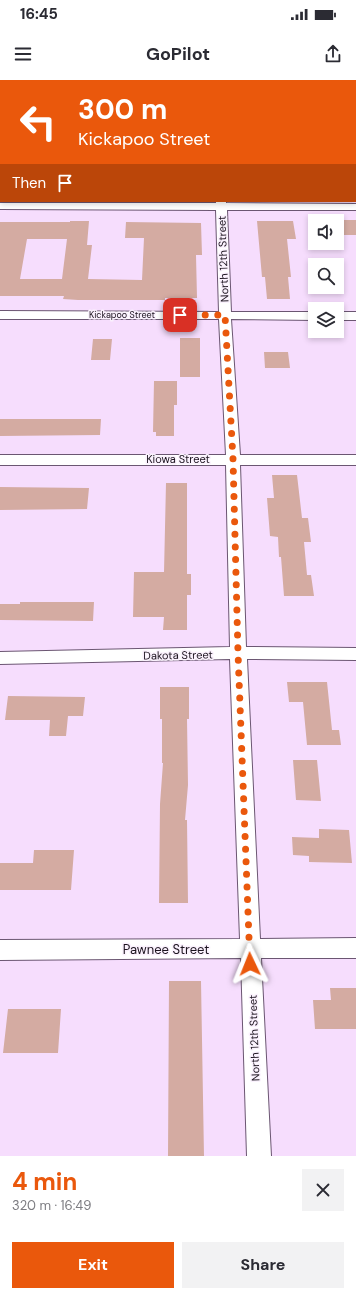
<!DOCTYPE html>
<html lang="en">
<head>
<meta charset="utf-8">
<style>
  :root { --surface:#fff; --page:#f2f2f3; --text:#2b2b33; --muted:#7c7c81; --accent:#ea580c }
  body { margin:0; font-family:"DM Sans",sans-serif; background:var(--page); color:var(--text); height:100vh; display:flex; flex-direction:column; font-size:15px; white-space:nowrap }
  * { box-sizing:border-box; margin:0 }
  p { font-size:13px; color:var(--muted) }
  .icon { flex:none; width:22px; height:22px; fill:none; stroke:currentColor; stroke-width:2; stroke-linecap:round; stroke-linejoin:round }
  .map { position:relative; height:1076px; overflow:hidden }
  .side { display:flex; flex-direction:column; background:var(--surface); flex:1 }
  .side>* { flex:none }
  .hud { position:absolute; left:0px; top:0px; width:356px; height:122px; box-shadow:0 2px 6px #0003; background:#ea580c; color:#fff; overflow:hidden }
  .buttons { position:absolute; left:308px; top:134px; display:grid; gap:8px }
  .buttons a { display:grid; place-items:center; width:36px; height:36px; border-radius:0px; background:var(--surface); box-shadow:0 2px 6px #0003; font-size:20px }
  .pin { position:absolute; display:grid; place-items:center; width:34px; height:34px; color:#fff; margin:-17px; border-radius:8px; box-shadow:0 2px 6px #0006 }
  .me { position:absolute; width:44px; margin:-22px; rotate:358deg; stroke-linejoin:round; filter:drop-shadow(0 0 3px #0008) }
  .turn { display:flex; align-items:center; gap:14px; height:84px; padding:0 12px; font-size:18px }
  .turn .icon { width:52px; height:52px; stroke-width:2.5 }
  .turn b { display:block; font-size:28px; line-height:34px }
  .then { display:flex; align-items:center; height:38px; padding:0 12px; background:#0003; gap:8px; font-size:15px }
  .round { display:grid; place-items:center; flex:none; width:42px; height:42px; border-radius:0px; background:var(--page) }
  .headline { display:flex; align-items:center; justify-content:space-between; height:68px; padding:0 12px }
  h1 { font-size:24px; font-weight:700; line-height:30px; color:var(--accent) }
  .button { display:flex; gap:8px; margin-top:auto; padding:8px 12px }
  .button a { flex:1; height:46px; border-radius:0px; background:var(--accent); color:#fff; font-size:16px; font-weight:700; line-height:46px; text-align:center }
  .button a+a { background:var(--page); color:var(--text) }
  .status { display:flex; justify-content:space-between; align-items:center; height:28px; padding:0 20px; background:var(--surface); direction:ltr }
  .status svg { height:11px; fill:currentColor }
  header { display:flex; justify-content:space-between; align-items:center; height:52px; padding:0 12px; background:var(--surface); font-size:18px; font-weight:700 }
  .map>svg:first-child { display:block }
  .building { fill:#d4aba2; fill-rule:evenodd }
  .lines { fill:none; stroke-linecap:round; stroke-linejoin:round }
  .minor-casing { stroke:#6b5672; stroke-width:2 }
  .minor { fill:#fff; fill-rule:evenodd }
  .route { stroke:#ea580c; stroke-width:7; stroke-dasharray:0 12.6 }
  .labels { text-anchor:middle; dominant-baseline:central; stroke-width:3; stroke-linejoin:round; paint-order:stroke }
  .far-street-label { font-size:9px; fill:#1b131e; stroke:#faf1fd }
  .street-label { font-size:11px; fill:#1b131e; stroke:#faf1fd }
  .near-street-label { font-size:13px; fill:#1b131e; stroke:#faf1fd }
</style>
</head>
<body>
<div class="status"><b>16:45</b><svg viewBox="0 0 49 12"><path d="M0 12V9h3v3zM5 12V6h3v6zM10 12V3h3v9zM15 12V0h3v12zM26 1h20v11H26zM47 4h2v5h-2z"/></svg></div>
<header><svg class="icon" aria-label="menu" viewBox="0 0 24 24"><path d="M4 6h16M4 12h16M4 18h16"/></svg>GoPilot<svg class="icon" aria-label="share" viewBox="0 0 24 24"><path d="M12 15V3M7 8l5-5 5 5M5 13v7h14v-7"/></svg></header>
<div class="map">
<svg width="356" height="1076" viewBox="0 0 356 1076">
  <rect width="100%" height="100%" fill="#f6ddfd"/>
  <!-- building -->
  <path class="building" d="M 335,140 L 356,140 L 356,155 L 338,155 L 337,141 Z
    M 70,141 L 89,141 L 87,165 L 92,165 L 88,199 L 142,200 L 144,158 L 125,158 L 126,142 L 201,143 L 202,175 L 196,175 L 197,218 L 165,218 L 165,220 L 78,220 L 63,219 L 64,216 L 0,216 L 0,142 L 70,142 ZM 27,159 L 67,159 L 62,199 L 20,199 Z
    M 257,141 L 293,141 L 296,159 L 287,159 L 291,197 L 288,197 L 290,219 L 267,219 L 265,197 L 262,197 Z
    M 180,258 L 200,258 L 200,297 L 180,297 Z
    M 93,259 L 112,259 L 110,280 L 91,280 Z
    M 264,272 L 288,272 L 290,288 L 265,288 Z
    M 154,301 L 177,301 L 177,325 L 174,325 L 174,356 L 156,356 L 156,352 L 153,352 Z
    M 0,339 L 101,339 L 100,355 L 0,356 Z
    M 272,395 L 297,395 L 302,438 L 308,438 L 311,462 L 304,462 L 307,495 L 311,495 L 314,516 L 284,516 L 281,477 L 279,477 L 278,457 L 270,456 L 267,418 L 274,418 Z
    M 166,403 L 187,403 L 187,494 L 191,494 L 191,515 L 187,515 L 187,550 L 163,550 L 164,537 L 133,537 L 134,492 L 164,492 Z
    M 0,407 L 89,408 L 87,429 L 0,430 Z
    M 20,522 L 94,522 L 93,541 L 0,540 L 0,524 L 20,524 Z
    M 287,602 L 327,602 L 332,650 L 339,650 L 341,665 L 307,665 L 303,622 L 289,622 Z
    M 160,607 L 189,607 L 189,639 L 187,639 L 188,705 L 185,740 L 187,740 L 188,823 L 159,823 L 160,724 L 163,683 L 162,683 L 162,639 L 160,639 Z
    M 8,616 L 85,617 L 83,636 L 68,636 L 66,656 L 49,656 L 50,640 L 5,640 Z
    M 293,680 L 317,680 L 321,721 L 296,720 Z
    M 319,749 L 349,750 L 352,783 L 309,782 L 309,776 L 293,775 L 292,757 L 319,758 Z
    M 34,770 L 74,770 L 71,810 L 0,810 L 0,783 L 33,783 Z
    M 169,901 L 201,901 L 204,1076 L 168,1076 Z
    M 330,908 L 356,908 L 356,949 L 315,949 L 313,920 L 331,920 Z
    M 8,929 L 61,929 L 58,973 L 3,973 Z"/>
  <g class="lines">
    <!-- minor casing -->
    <g class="minor-casing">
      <path id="minor" d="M 212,0 L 220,0 L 220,1 L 212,1 Z
        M 0,36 L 1,36 L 1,42 L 0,42 Z
        M 216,121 L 226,121 L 226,123 L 356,124 L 356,130 L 227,130 L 231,232 L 315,232 L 315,240 L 231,239 L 240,375 L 356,375 L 356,385 L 240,385 L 246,567 L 356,568 L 356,580 L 247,579 L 260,859 L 356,858 L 356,878 L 261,878 L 271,1076 L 247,1076 L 241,878 L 0,880 L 0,860 L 240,859 L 230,579 L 0,584 L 0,572 L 230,567 L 226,385 L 0,385 L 0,375 L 226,375 L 219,239 L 0,239 L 0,231 L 219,232 L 216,130 L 0,129 L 0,123 L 216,123 Z
        M 337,232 L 356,232 L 356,240 L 337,240 Z"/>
    </g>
    <!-- minor -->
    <use href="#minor" class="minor"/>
  </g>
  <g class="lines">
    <!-- route -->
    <path class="route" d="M 180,235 L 225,235 L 233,379 L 238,573 L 250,884"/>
  </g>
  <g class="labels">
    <!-- far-street labels -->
    <g class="far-street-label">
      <text x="122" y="235">Kickapoo Street</text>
    </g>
    <!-- street labels -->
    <g class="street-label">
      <text transform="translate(223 179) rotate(-92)">North 12th Street</text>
      <text x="178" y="379">Kiowa Street</text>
      <text transform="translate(178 575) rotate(-1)">Dakota Street</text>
      <text transform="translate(254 958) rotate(-92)">North 12th Street</text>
    </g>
    <!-- near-street labels -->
    <g class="near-street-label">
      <text x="166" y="869">Pawnee Street</text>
    </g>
  </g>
</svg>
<div class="buttons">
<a><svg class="icon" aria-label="sound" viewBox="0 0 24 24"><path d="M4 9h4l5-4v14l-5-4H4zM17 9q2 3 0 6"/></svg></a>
<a><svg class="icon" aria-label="search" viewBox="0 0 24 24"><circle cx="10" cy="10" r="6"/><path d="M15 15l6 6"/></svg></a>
<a><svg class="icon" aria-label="layers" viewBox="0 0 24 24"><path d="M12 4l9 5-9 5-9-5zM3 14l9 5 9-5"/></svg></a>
</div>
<div class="pin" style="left:180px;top:235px;background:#d93025"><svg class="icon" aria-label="arrive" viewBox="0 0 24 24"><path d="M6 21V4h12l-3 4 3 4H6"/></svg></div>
<svg class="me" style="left:250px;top:884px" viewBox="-20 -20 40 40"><path d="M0-17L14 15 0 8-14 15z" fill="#ea580c" stroke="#fff" stroke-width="4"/></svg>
<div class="hud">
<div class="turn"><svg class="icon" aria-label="left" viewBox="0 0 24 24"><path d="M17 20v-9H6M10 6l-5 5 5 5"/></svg><div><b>300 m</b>Kickapoo Street</div></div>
<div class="then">Then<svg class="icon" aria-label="arrive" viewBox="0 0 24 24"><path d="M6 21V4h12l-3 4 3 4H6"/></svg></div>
</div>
</div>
<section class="side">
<div class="headline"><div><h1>4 min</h1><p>320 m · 16:49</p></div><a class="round"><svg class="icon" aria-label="close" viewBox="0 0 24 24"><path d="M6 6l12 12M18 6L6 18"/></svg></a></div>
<div class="button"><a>Exit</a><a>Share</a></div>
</section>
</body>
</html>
